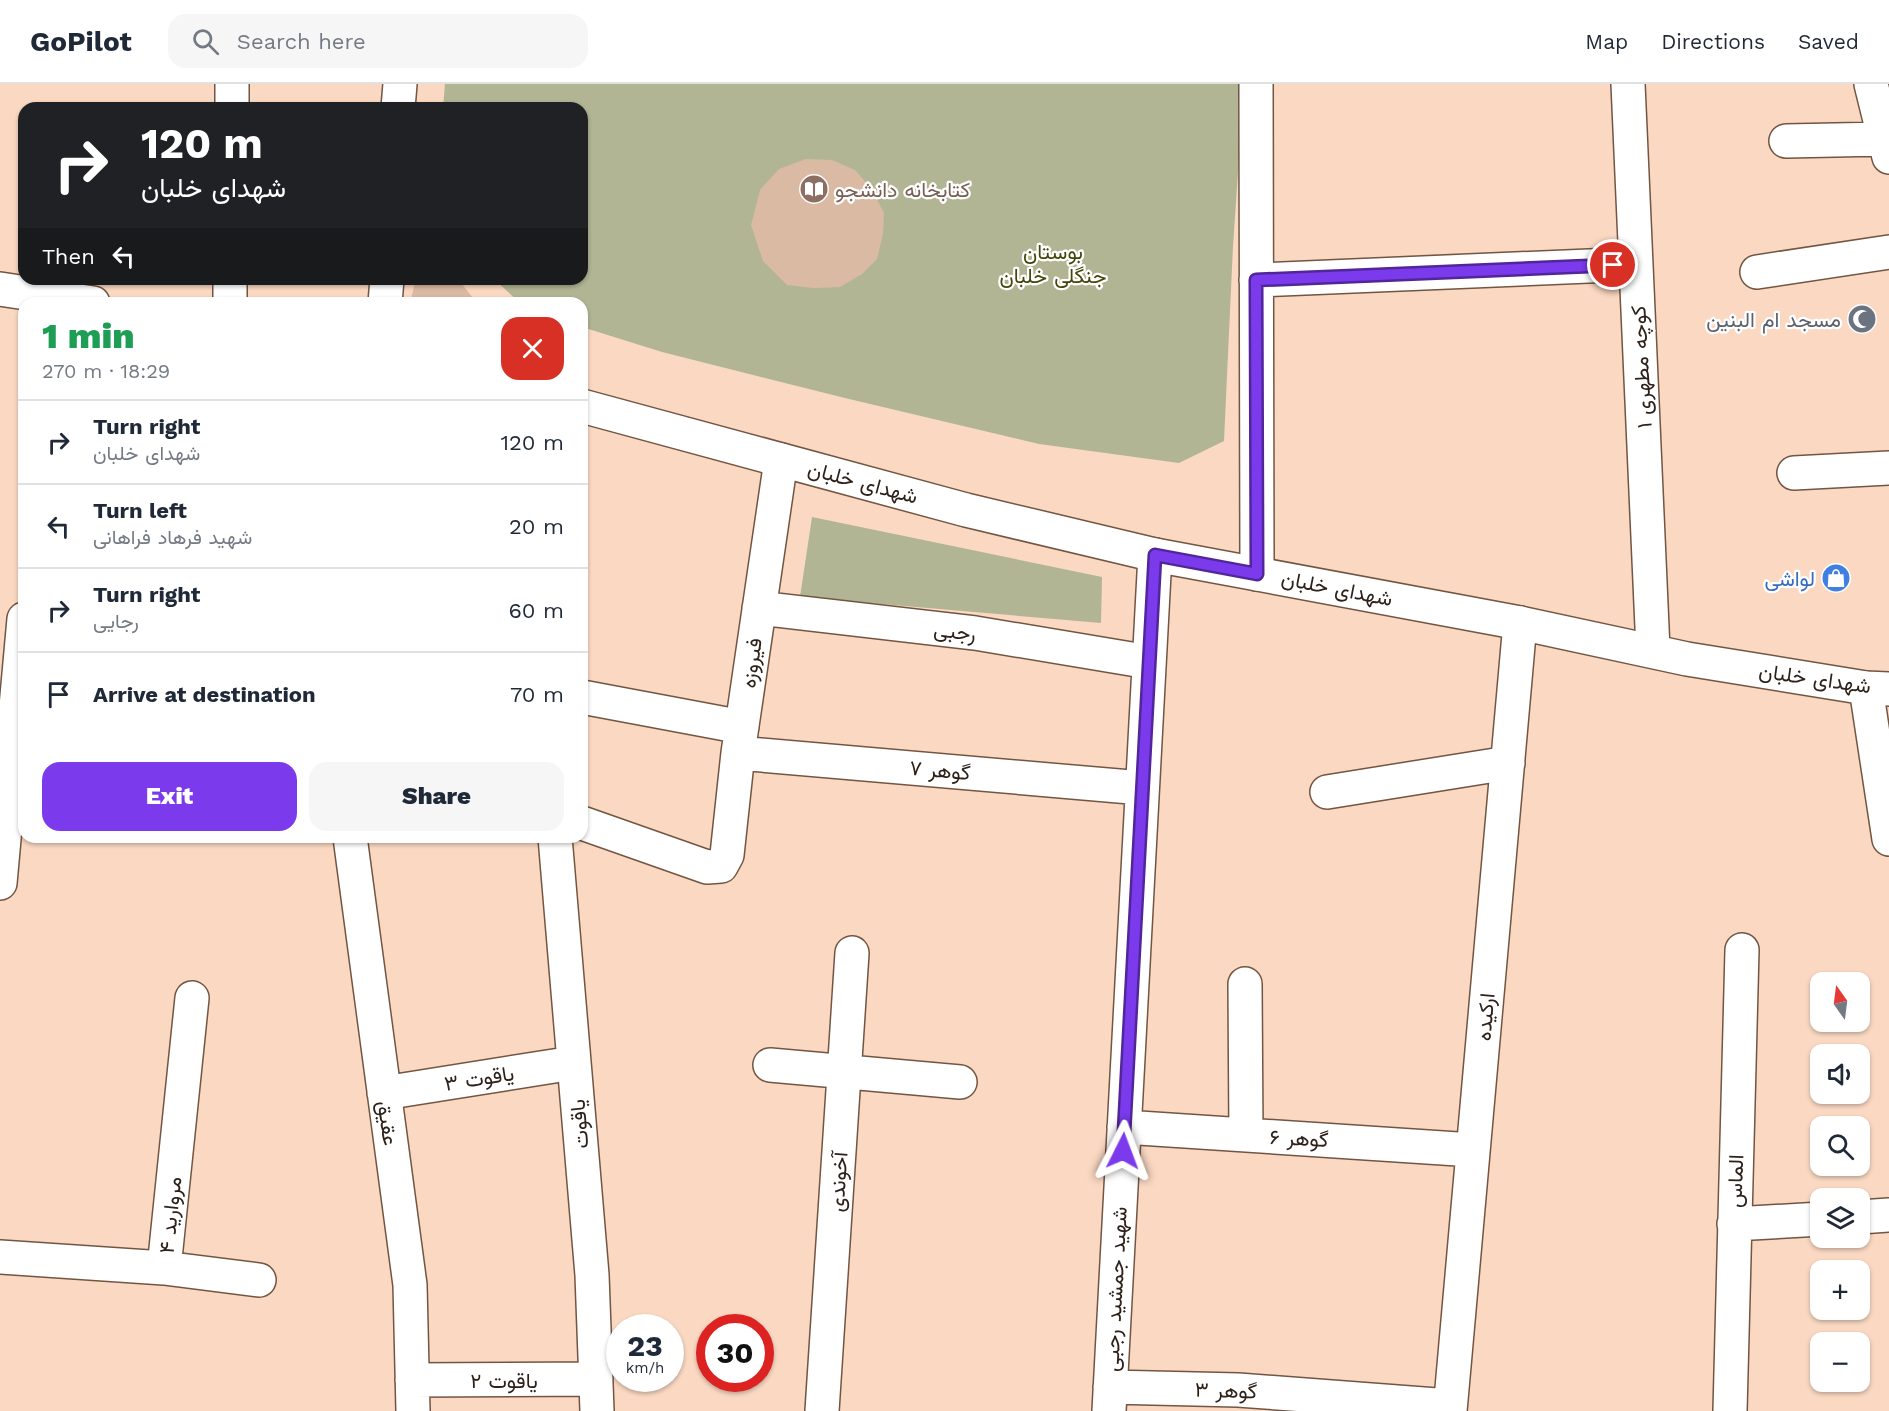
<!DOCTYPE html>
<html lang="en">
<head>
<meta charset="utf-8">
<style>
  :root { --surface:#fff; --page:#f6f6f7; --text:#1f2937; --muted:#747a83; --line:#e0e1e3; --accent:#7c3aed }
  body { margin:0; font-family:"Work Sans",Vazirmatn,sans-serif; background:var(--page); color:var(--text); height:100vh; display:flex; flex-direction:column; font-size:22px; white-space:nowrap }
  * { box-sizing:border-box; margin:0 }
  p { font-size:20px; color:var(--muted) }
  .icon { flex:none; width:33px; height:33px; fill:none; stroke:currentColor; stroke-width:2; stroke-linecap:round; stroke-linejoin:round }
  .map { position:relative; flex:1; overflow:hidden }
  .sheet { position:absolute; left:18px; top:213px; width:570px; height:546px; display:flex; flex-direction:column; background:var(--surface); border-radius:18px; box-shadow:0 2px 4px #0004 }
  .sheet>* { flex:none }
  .guide { position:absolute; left:18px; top:18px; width:570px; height:183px; border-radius:18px; box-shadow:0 2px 4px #0004; background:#202124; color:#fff; overflow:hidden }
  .needle { width:39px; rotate:346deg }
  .tools { position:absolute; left:1810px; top:888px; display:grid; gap:12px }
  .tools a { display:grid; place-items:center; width:60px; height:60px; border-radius:12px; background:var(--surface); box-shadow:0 2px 4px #0004; font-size:30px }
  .speed { position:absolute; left:606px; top:1230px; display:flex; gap:12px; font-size:30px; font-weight:700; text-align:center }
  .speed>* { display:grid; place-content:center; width:78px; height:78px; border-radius:50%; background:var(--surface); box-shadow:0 2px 4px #0004; line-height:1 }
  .speed small { font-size:15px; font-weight:400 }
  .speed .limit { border:9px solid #d22; background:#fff; color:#111 }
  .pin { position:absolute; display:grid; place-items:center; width:51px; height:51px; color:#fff; margin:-26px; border:3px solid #fff; border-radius:50%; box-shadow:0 2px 6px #0007 }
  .me { position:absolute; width:66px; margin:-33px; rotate:3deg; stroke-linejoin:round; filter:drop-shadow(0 0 4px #0008) }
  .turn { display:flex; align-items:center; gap:21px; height:126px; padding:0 24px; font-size:27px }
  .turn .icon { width:78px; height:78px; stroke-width:2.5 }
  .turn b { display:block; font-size:42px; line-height:51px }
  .then { display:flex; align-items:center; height:57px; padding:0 24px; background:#0003; gap:12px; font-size:22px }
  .round { display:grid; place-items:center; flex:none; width:63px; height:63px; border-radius:18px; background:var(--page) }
  .summary { display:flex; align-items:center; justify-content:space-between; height:102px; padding:0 24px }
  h1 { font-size:36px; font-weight:800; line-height:45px; color:#1e9e55 }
  .button { display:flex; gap:12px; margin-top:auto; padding:12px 24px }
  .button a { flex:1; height:69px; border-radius:18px; background:var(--accent); color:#fff; font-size:24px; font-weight:800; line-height:69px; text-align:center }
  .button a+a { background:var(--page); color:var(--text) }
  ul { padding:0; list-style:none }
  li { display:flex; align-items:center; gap:18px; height:84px; padding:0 24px; border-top:2px solid var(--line) }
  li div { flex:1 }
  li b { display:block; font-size:22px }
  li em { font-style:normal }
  header { display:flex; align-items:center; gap:36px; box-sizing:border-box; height:84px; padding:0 30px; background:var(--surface); border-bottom:2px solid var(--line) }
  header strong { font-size:28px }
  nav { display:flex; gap:33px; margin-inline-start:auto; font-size:21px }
  .search { width:420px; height:54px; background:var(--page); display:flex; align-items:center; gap:15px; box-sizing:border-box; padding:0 21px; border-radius:18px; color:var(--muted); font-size:22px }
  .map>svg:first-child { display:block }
  .green { fill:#b2b594 }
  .building { fill:#dbbaa4 }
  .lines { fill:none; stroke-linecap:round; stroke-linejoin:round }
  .minor-casing { stroke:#725542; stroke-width:36 }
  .tertiary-casing { stroke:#725542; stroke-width:36 }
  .minor { stroke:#fff; stroke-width:33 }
  .tertiary { stroke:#fff; stroke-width:33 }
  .route-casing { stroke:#51269a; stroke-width:15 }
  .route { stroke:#7c3aed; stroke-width:10 }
  .labels { text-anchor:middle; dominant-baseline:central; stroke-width:4.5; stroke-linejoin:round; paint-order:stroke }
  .education-label { font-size:21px; fill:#785e54; stroke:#fff; text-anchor:start }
  .park-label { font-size:21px; fill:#434509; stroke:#fff }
  .worship-label { font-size:21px; fill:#5b616d; stroke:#fff; text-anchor:end }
  .street-label { font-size:21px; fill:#2d2119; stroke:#fff }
  .shop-label { font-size:21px; fill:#366cbe; stroke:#fff; text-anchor:end }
</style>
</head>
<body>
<header>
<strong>GoPilot</strong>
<div class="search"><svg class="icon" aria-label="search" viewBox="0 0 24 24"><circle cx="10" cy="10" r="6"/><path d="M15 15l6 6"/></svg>Search here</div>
<nav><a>Map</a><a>Directions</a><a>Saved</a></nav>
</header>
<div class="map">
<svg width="1889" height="1327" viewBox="0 0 1889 1327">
  <rect width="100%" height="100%" fill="#fad8c2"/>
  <!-- green -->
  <path class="green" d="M 445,0 L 1244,0 L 1233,162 L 1224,357 L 1179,379 L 1039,360 L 849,315 L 662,268 L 582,243 L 582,219 L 520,219 L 494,195 L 582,195 L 582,24 L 443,24 Z
    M 812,433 L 1102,493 L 1101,539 L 800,513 Z"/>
  <!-- building -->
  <path class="building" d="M 806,75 L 832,76 L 855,86 L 871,104 L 884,129 L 883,150 L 877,175 L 862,190 L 840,203 L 814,204 L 787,201 L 763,177 L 751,141 L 760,106 L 779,85 Z
    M 416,195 L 458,195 L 477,219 L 410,219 Z"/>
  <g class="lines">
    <!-- minor casing -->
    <g class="minor-casing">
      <path id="minor" d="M 1256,0 L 1257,490
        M 1628,0 L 1653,566
        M 1871,0 L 1889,73
        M 232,24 L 232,0
        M 398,24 L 400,0
        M 1786,57 L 1884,55
        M 1757,188 L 1889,168
        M 1256,196 L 1636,180
        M 230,219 L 230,195
        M 385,219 L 387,195
        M 1794,389 L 1889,384
        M 759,524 L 975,549 L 1149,578
        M 1866,604 L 1889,755
        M 582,613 L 742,643
        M 738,669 L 1142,704
        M 1327,708 L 1508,679
        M 582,739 L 707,783 L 721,782 L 727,771 L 738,669 L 781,376
        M 350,753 L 410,1201 L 413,1327
        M 555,753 L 592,1191 L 597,1327
        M 0,799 L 24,535
        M 1245,900 L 1246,1051
        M 770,981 L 960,998
        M 384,1009 L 573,979
        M 1124,1043 L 1473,1066
        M 1860,1133 L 1889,1131
        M 1734,1140 L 1821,1135
        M 0,1173 L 164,1184 L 192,914
        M 164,1184 L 259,1196
        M 412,1296 L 596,1295
        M 1110,1303 L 1238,1306 L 1450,1322
        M 822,1327 L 852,869
        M 1109,1327 L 1155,471
        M 1450,1327 L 1520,539
        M 1730,1327 L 1742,866"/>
    </g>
    <!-- tertiary casing -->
    <g class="tertiary-casing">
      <path id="tertiary" d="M 0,205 L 93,219
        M 582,322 L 966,426 L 1155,471 L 1520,539 L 1687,575 L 1866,604 L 1889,605"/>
    </g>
    <!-- minor -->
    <use href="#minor" class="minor"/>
    <!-- tertiary -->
    <use href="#tertiary" class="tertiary"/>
  </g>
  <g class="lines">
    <!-- route casing -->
    <g class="route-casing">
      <path id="route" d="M 1123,1067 L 1155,471 L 1257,490 L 1256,196 L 1613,181"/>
    </g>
    <!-- route -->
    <use href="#route" class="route"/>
  </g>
  <!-- icons -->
  <defs>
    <g id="library-disc" transform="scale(1.5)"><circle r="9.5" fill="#8d6e63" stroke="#fff"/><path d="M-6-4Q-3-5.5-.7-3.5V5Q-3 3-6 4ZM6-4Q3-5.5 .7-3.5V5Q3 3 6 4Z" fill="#fff"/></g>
    <g id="mosque-disc" transform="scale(1.5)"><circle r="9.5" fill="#6b7280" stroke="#fff"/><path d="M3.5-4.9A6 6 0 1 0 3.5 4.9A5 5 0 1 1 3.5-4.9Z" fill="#fff"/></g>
    <g id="shop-disc" transform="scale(1.5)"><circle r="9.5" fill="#3f7fe0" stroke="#fff"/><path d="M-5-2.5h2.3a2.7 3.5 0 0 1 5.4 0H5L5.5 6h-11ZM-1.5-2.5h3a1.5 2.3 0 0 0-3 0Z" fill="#fff"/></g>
  </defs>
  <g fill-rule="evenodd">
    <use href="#library-disc" x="814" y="105"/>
    <use href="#mosque-disc" x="1862" y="235"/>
    <use href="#shop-disc" x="1836" y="494"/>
  </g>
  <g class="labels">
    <!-- education labels -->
    <g class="education-label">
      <text x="835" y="105">کتابخانه دانشجو</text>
    </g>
    <!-- park labels -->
    <g class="park-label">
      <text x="1053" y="167">بوستان<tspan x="1053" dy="24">جنگلی خلبان</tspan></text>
    </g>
    <!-- worship labels -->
    <g class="worship-label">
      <text x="1841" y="235">مسجد ام البنین</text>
    </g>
    <!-- street labels -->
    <g class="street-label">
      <text transform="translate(1641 283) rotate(-93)">کوچه مطهری ۱</text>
      <text transform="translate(863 398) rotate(15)">شهدای خلبان</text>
      <text transform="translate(1337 504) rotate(11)">شهدای خلبان</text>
      <text transform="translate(955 547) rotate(7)">رجبی</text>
      <text transform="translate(751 579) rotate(-82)">فیروزه</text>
      <text transform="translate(1815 594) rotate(8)">شهدای خلبان</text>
      <text transform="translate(940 686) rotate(5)">گوهر ۷</text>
      <text transform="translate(1485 933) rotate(-85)">ارکیده</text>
      <text transform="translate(479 994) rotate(-9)">یاقوت ۳</text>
      <text transform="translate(388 1039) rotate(82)">عقیق</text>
      <text transform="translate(579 1040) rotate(-95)">یاقوت</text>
      <text transform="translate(1299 1054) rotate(3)">گوهر ۶</text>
      <text transform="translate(1735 1097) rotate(-88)">الماس</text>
      <text transform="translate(838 1098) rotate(-86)">آخوندی</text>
      <text transform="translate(170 1131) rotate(-84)">مروارید ۴</text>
      <text transform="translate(1115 1205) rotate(-87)">شهید جمشید رجبی</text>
      <text x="504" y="1296">یاقوت ۲</text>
      <text transform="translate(1226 1306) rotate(2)">گوهر ۳</text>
    </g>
    <!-- shop labels -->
    <g class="shop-label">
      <text x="1815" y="494">لواشی</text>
    </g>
  </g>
</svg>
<div class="tools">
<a><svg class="needle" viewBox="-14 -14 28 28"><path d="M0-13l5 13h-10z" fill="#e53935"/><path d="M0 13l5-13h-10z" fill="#747a83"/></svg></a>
<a><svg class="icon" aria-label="sound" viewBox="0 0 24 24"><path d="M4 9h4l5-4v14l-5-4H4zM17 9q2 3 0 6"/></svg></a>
<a><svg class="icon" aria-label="search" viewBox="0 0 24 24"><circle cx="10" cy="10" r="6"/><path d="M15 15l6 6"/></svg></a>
<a><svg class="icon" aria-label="layers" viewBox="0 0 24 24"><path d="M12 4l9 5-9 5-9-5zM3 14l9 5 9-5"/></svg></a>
<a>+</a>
<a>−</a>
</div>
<div class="speed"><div>23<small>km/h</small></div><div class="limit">30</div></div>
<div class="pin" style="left:1613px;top:181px;background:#d93025"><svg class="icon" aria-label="arrive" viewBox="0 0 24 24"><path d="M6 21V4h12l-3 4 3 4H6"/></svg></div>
<svg class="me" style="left:1123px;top:1067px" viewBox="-20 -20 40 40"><path d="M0-17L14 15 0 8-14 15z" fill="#7c3aed" stroke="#fff" stroke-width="4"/></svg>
<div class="guide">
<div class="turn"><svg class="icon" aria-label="right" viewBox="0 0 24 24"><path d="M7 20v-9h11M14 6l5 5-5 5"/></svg><div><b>120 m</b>شهدای خلبان</div></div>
<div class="then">Then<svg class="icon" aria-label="left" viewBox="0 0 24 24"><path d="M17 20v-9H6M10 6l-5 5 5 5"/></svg></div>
</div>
<section class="sheet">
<div class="summary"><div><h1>1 min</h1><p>270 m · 18:29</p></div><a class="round" style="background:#d93025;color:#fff"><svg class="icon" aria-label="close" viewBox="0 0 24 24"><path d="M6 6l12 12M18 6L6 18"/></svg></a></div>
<ul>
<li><svg class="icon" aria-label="right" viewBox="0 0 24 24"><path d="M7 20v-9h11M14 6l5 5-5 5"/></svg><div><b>Turn right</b><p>شهدای خلبان</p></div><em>120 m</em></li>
<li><svg class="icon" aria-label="left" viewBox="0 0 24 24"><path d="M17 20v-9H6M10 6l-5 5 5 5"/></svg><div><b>Turn left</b><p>شهید فرهاد فراهانی</p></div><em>20 m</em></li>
<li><svg class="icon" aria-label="right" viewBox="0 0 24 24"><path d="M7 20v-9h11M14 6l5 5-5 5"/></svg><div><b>Turn right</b><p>رجایی</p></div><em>60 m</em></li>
<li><svg class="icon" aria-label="arrive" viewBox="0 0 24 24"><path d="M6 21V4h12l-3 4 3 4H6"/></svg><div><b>Arrive at destination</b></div><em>70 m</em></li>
</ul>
<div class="button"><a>Exit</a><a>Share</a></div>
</section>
</div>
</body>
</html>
